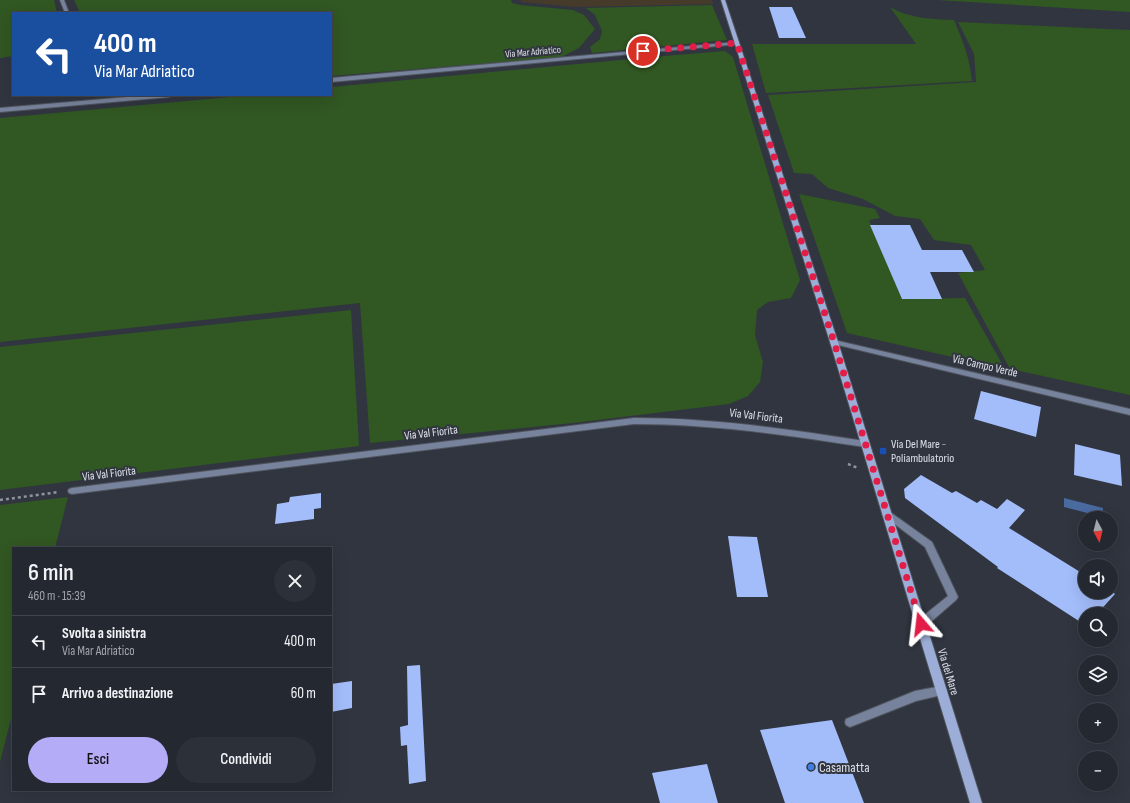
<!DOCTYPE html>
<html lang="it">
<head>
<meta charset="utf-8">
<style>
  :root { --surface:#242830; --page:#2c3038; --text:#f1f3f6; --muted:#a3a6ab; --line:#41444c; --accent:#b5acf8 }
  body { margin:0; font-family:"Sofia Sans Condensed",sans-serif; background:var(--page); color:var(--text); height:100vh; display:flex; flex-direction:column; font-size:15px; white-space:nowrap }
  * { box-sizing:border-box; margin:0 }
  p { font-size:13px; color:var(--muted) }
  .icon { flex:none; width:22px; height:22px; fill:none; stroke:currentColor; stroke-width:2; stroke-linecap:round; stroke-linejoin:round }
  .map { position:relative; flex:1; overflow:hidden }
  .side { position:absolute; left:12px; top:547px; width:320px; height:244px; display:flex; flex-direction:column; background:var(--surface); border-radius:0px; box-shadow:0 4px 16px #0002,0 0 0 1px var(--line) }
  .side>* { flex:none }
  .banner { position:absolute; left:12px; top:12px; width:320px; height:84px; border-radius:0px; box-shadow:0 4px 16px #0002,0 0 0 1px var(--line); background:#1a4fa0; color:#fff; overflow:hidden }
  .needle { width:26px; rotate:173deg }
  .buttons { position:absolute; left:1078px; top:511px; display:grid; gap:8px }
  .buttons a { display:grid; place-items:center; width:40px; height:40px; border-radius:50%; background:var(--surface); box-shadow:0 4px 16px #0002,0 0 0 1px var(--line); font-size:20px }
  .pin { position:absolute; display:grid; place-items:center; width:34px; height:34px; color:#fff; margin:-17px; border:2px solid #fff; border-radius:50%; box-shadow:0 1px 4px #0007 }
  .me { position:absolute; width:44px; margin:-22px; rotate:343deg; stroke-linejoin:round; filter:drop-shadow(0 0 3px #0008) }
  .turn { display:flex; align-items:center; gap:14px; height:84px; padding:0 16px; font-size:18px }
  .turn .icon { width:52px; height:52px; stroke-width:2.5 }
  .turn b { display:block; font-size:28px; line-height:34px }
  .round { display:grid; place-items:center; flex:none; width:42px; height:42px; border-radius:21px; background:var(--page) }
  .headline { display:flex; align-items:center; justify-content:space-between; height:68px; padding:0 16px }
  h1 { font-size:24px; font-weight:600; line-height:30px }
  .action { display:flex; gap:8px; margin-top:auto; padding:8px 16px }
  .action a { flex:1; height:46px; border-radius:24px; background:var(--accent); color:#111; font-size:16px; font-weight:600; line-height:46px; text-align:center }
  .action a+a { background:var(--page); color:var(--text) }
  ul { padding:0; list-style:none }
  li { display:flex; align-items:center; gap:12px; height:52px; padding:0 16px; border-top:1px solid var(--line) }
  li div { flex:1 }
  li b { display:block; font-size:15px }
  li em { font-style:normal }
  .map>svg:first-child { display:block }
  .education { fill:#463b2b }
  .green { fill:#315722 }
  .water { fill:#4a6ba0 }
  .building { fill:#a3bdfb }
  .lines { fill:none; stroke-linecap:round; stroke-linejoin:round }
  .service-casing { stroke:#4f545e; stroke-width:2 }
  .minor-casing { stroke:#4f545e; stroke-width:2 }
  .secondary-casing { stroke:#4f545e; stroke-width:2 }
  .path { stroke:#8f939c; stroke-width:2.5; stroke-dasharray:3 3; stroke-linecap:butt }
  .service { fill:#77839c; fill-rule:evenodd }
  .minor { fill:#77839c; fill-rule:evenodd }
  .secondary { fill:#9caed7; fill-rule:evenodd }
  .route { stroke:#e11d48; stroke-width:7; stroke-dasharray:0 12.6 }
  .transit-dot { fill:#1a4fb4; stroke:#303540; stroke-width:1.5 }
  .shop-dot { fill:#3f7fe0; stroke:#303540; stroke-width:1.5 }
  .labels { text-anchor:middle; dominant-baseline:central; stroke-width:4; stroke-linejoin:round; paint-order:stroke }
  .far-street-label { font-size:10px; fill:#dde0e8; stroke:#303540 }
  .street-label { font-size:12px; fill:#dde0e8; stroke:#303540 }
  .poi-label { font-size:12px; fill:#dde0e8; stroke:#303540; text-anchor:start }
  .near-poi-label { font-size:14px; fill:#dde0e8; stroke:#303540; text-anchor:start }
</style>
</head>
<body>
<div class="map">
<svg width="1130" height="803" viewBox="0 0 1130 803">
  <rect width="100%" height="100%" fill="#303540"/>
  <!-- education -->
  <path class="education" d="M 521,0 L 712,0 L 713,4 L 576,7 L 521,2 Z"/>
  <!-- green -->
  <path class="green" d="M 0,0 L 54,0 L 57,13 L 13,13 L 13,56 L 0,58 Z
    M 74,0 L 511,0 L 512,3 L 520,5 L 573,10 L 584,15 L 595,29 L 579,48 L 561,57 L 331,76 L 331,13 L 80,13 Z
    M 937,0 L 1130,0 L 1130,12 Z
    M 712,5 L 727,40 L 592,53 L 590,47 L 600,39 L 602,31 L 595,15 L 586,8 Z
    M 890,7 C 910,19 932,19 954,20 C 963,41 970,59 972,81 L 766,93 L 752,44 L 916,44 Z
    M 958,22 L 1130,30 L 1130,395 L 1010,369 L 958,273 L 985,270 L 971,245 L 934,240 L 920,219 L 895,216 L 863,199 L 828,188 L 812,174 L 794,173 L 768,95 L 976,82 L 974,54 Z
    M 725,51 L 733,57 L 800,280 L 791,298 L 768,302 L 757,310 L 755,335 L 763,362 L 760,382 L 748,396 L 729,404 L 573,423 L 370,443 L 360,303 L 0,342 L 0,118 L 252,95 L 331,95 L 331,87 L 652,57 Z
    M 799,194 L 875,209 L 880,218 L 869,220 L 902,299 L 965,298 L 1005,369 L 847,333 Z
    M 351,310 L 359,446 L 0,490 L 0,347 Z
    M 68,497 L 55,548 L 13,548 L 13,711 L 0,762 L 0,505 Z"/>
  <!-- water -->
  <path class="water" d="M 1064,498 L 1103,508 L 1103,517 L 1064,507 Z"/>
  <!-- building -->
  <path class="building" d="M 769,7 L 792,7 L 806,38 L 779,38 Z
    M 870,225 L 910,225 L 922,250 L 962,250 L 974,272 L 930,272 L 942,299 L 902,299 Z
    M 981,391 L 1041,407 L 1036,437 L 974,419 Z
    M 1075,444 L 1120,455 L 1122,486 L 1074,475 Z
    M 921,475 L 952,493 L 956,491 L 977,503 L 981,500 L 997,509 L 1007,499 L 1025,510 L 1009,528 L 1085,575 L 1085,592 L 1111,591 L 1115,594 L 1097,614 L 1085,614 L 1085,625 L 997,568 L 998,567 L 905,498 L 904,489 Z
    M 321,493 L 321,508 L 314,509 L 314,519 L 275,524 L 277,504 L 289,502 L 290,497 Z
    M 728,536 L 757,537 L 768,597 L 737,597 Z
    M 420,665 L 426,781 L 409,784 L 407,745 L 401,746 L 400,727 L 408,725 L 407,666 Z
    M 352,681 L 352,708 L 331,712 L 331,684 Z
    M 832,720 L 864,803 L 785,803 L 760,730 Z
    M 707,764 L 718,803 L 660,803 L 652,773 Z"/>
  <g class="lines">
    <!-- service casing -->
    <g class="service-casing">
      <path id="service" d="M 887,511 L 890,512 L 932,542 L 958,597 L 956,600 L 925,627 L 921,628 L 917,627 L 916,624 L 917,621 L 948,596 L 925,547 L 884,516 L 882,514 L 884,512 Z
        M 942,686 L 946,688 L 947,691 L 946,694 L 916,701 L 850,727 L 846,725 L 845,722 L 846,719 L 915,691 Z"/>
    </g>
    <!-- minor casing -->
    <g class="minor-casing">
      <path id="minor" d="M 60,0 L 64,0 L 69,13 L 65,13 Z
        M 737,42 L 739,42 L 739,44 L 331,82 L 331,78 Z
        M 151,95 L 172,95 L 169,97 L 0,112 L 0,108 Z
        M 831,340 L 834,340 L 1130,409 L 1130,415 L 834,344 L 831,344 L 830,342 Z
        M 634,418 C 712,418 788,429 865,441 L 869,444 L 865,447 C 788,435 712,424 634,424 L 72,494 L 69,493 L 68,491 L 69,489 L 72,488 Z"/>
    </g>
    <!-- secondary casing -->
    <g class="secondary-casing">
      <path id="secondary" d="M 721,0 L 725,0 L 838,342 L 982,803 L 970,803 L 830,342 Z"/>
    </g>
    <!-- path -->
    <path class="path" d="M 848,464 L 858,468
      M 0,500 L 59,492"/>
    <!-- service -->
    <use href="#service" class="service"/>
    <!-- minor -->
    <use href="#minor" class="minor"/>
    <!-- secondary -->
    <use href="#secondary" class="secondary"/>
  </g>
  <g class="lines">
    <!-- route -->
    <path class="route" d="M 643,51 L 737,43 L 834,342 L 921,624"/>
  </g>
  <!-- markers -->
  <rect class="transit-dot" x="879" y="447" width="8" height="8" rx="2"/>
  <circle class="shop-dot" cx="811" cy="767" r="4"/>
  <g class="labels">
    <!-- far-street labels -->
    <g class="far-street-label">
      <text transform="translate(533 52) rotate(-5)">Via Mar Adriatico</text>
    </g>
    <!-- street labels -->
    <g class="street-label">
      <text transform="translate(985 366) rotate(13)">Via Campo Verde</text>
      <text transform="translate(756 416) rotate(7)">Via Val Fiorita</text>
      <text transform="translate(431 433) rotate(-7)">Via Val Fiorita</text>
      <text transform="translate(109 474) rotate(-7)">Via Val Fiorita</text>
      <text transform="translate(948 672) rotate(73)">Via del Mare</text>
    </g>
    <!-- poi labels -->
    <g class="poi-label">
      <text x="891" y="444">Via Del Mare -<tspan x="891" dy="14">Poliambulatorio</tspan></text>
    </g>
    <!-- near-poi labels -->
    <g class="near-poi-label">
      <text x="819" y="767">Casamatta</text>
    </g>
  </g>
</svg>
<div class="buttons">
<a><svg class="needle" viewBox="-14 -14 28 28"><path d="M0-13l5 13h-10z" fill="#e53935"/><path d="M0 13l5-13h-10z" fill="#a3a6ab"/></svg></a>
<a><svg class="icon" aria-label="sound" viewBox="0 0 24 24"><path d="M4 9h4l5-4v14l-5-4H4zM17 9q2 3 0 6"/></svg></a>
<a><svg class="icon" aria-label="search" viewBox="0 0 24 24"><circle cx="10" cy="10" r="6"/><path d="M15 15l6 6"/></svg></a>
<a><svg class="icon" aria-label="layers" viewBox="0 0 24 24"><path d="M12 4l9 5-9 5-9-5zM3 14l9 5 9-5"/></svg></a>
<a>+</a>
<a>−</a>
</div>
<div class="pin" style="left:643px;top:51px;background:#d93025"><svg class="icon" aria-label="arrive" viewBox="0 0 24 24"><path d="M6 21V4h12l-3 4 3 4H6"/></svg></div>
<svg class="me" style="left:921px;top:624px" viewBox="-20 -20 40 40"><path d="M0-17L14 15 0 8-14 15z" fill="#e11d48" stroke="#fff" stroke-width="4"/></svg>
<div class="banner">
<div class="turn"><svg class="icon" aria-label="left" viewBox="0 0 24 24"><path d="M17 20v-9H6M10 6l-5 5 5 5"/></svg><div><b>400 m</b>Via Mar Adriatico</div></div>
</div>
<section class="side">
<div class="headline"><div><h1>6 min</h1><p>460 m · 15:39</p></div><a class="round"><svg class="icon" aria-label="close" viewBox="0 0 24 24"><path d="M6 6l12 12M18 6L6 18"/></svg></a></div>
<ul>
<li><svg class="icon" aria-label="left" viewBox="0 0 24 24"><path d="M17 20v-9H6M10 6l-5 5 5 5"/></svg><div><b>Svolta a sinistra</b><p>Via Mar Adriatico</p></div><em>400 m</em></li>
<li><svg class="icon" aria-label="arrive" viewBox="0 0 24 24"><path d="M6 21V4h12l-3 4 3 4H6"/></svg><div><b>Arrivo a destinazione</b></div><em>60 m</em></li>
</ul>
<div class="action"><a>Esci</a><a>Condividi</a></div>
</section>
</div>
</body>
</html>
